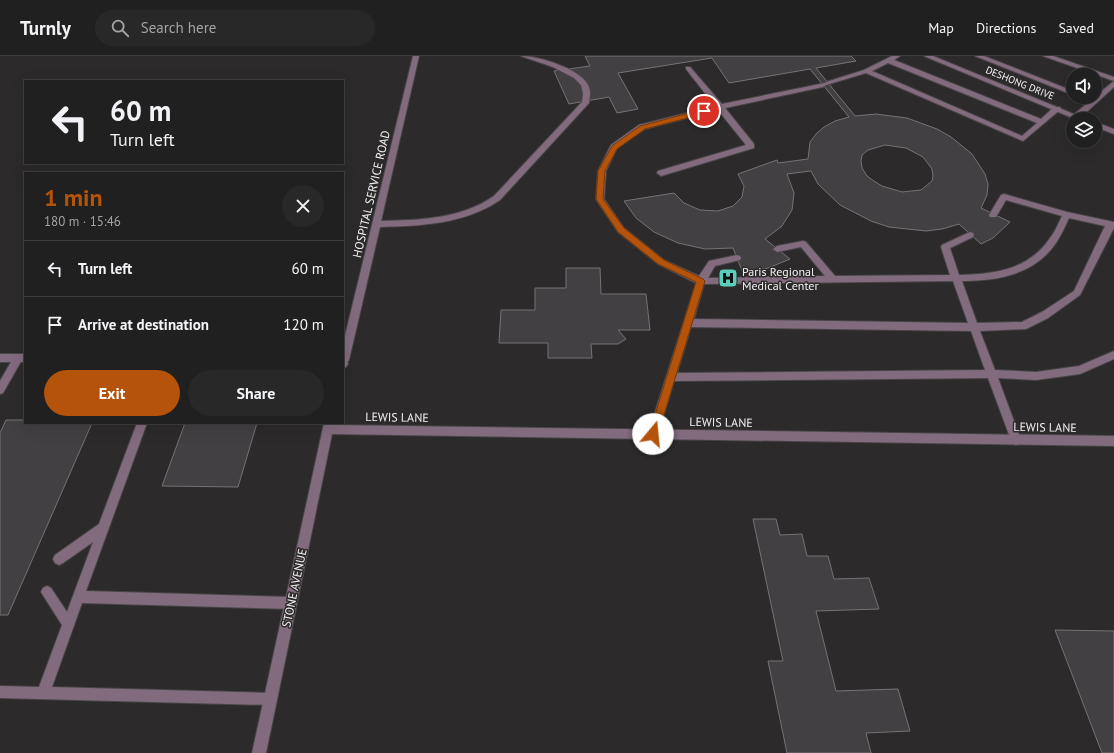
<!DOCTYPE html>
<html lang="en">
<head>
<meta charset="utf-8">
<style>
  :root { --surface:#212020; --page:#292829; --text:#f1f3f6; --muted:#a2a3a5; --line:#3e3e3e; --accent:#b45309 }
  body { margin:0; font-family:"PT Sans",sans-serif; background:var(--page); color:var(--text); height:100vh; display:flex; flex-direction:column; font-size:15px; white-space:nowrap }
  * { box-sizing:border-box; margin:0 }
  p { font-size:13px; color:var(--muted) }
  .icon { flex:none; width:22px; height:22px; fill:none; stroke:currentColor; stroke-width:2; stroke-linecap:round; stroke-linejoin:round }
  .map { position:relative; flex:1; overflow:hidden }
  .panel { position:absolute; left:24px; top:116px; width:320px; height:252px; display:flex; flex-direction:column; background:var(--surface); border-radius:0px; box-shadow:0 4px 16px #0002,0 0 0 1px var(--line) }
  .panel>* { flex:none }
  .top-card { position:absolute; left:24px; top:24px; width:320px; height:84px; border-radius:0px; box-shadow:0 4px 16px #0002,0 0 0 1px var(--line); background:#212020; color:var(--text); overflow:hidden }
  .fabs { position:absolute; left:1066px; top:12px; display:grid; gap:8px }
  .fabs a { display:grid; place-items:center; width:36px; height:36px; border-radius:50%; background:var(--surface); box-shadow:0 4px 16px #0002,0 0 0 1px var(--line); font-size:20px }
  .pin { position:absolute; display:grid; place-items:center; width:34px; height:34px; color:#fff; margin:-17px; border:2px solid #fff; border-radius:50%; box-shadow:0 1px 4px #0007 }
  .me { position:absolute; width:44px; margin:-22px; rotate:17deg; stroke-linejoin:round; filter:drop-shadow(0 0 3px #0008) }
  .turn { display:flex; align-items:center; gap:14px; height:84px; padding:0 20px; font-size:18px }
  .turn .icon { width:52px; height:52px; stroke-width:2.5 }
  .turn b { display:block; font-size:28px; line-height:34px }
  .round { display:grid; place-items:center; flex:none; width:42px; height:42px; border-radius:21px; background:var(--page) }
  .summary { display:flex; align-items:center; justify-content:space-between; height:68px; padding:0 20px }
  h1 { font-size:24px; font-weight:800; line-height:30px; color:var(--accent) }
  .primary-button { display:flex; gap:8px; margin-top:auto; padding:8px 20px }
  .primary-button a { flex:1; height:46px; border-radius:24px; background:var(--accent); color:#fff; font-size:16px; font-weight:800; line-height:46px; text-align:center }
  .primary-button a+a { background:var(--page); color:var(--text) }
  ul { padding:0; list-style:none }
  li { display:flex; align-items:center; gap:12px; height:56px; padding:0 20px; border-top:1px solid var(--line) }
  li div { flex:1 }
  li b { display:block; font-size:15px }
  li em { font-style:normal }
  header { display:flex; align-items:center; gap:24px; box-sizing:border-box; height:56px; padding:0 20px; background:var(--surface); border-bottom:1px solid var(--line) }
  header strong { font-size:19px }
  nav { display:flex; gap:22px; margin-inline-start:auto; font-size:14px }
  .search { width:280px; height:36px; background:var(--page); display:flex; align-items:center; gap:10px; box-sizing:border-box; padding:0 14px; border-radius:22px; color:var(--muted); font-size:15px }
  .map>svg:first-child { display:block }
  .building { fill:#424042; stroke:#757374; fill-rule:evenodd }
  .lines { fill:none; stroke-linecap:round; stroke-linejoin:round }
  .lane-casing { stroke:#484647; stroke-width:2 }
  .street-casing { stroke:#484647; stroke-width:2 }
  .lane { fill:#836b7e; fill-rule:evenodd }
  .street { fill:#836b7e; fill-rule:evenodd }
  .route { fill:#b45309; stroke:#753606 }
  .labels { text-anchor:middle; dominant-baseline:central; stroke-width:3; stroke-linejoin:round; paint-order:stroke }
  .far-street-label { font-size:10px; fill:#f3f2f3; stroke:#2c2a2b }
  .street-label { font-size:12px; fill:#f3f2f3; stroke:#2c2a2b }
  .poi-label { font-size:12px; fill:#f3f2f3; stroke:#2c2a2b; text-anchor:start }
</style>
</head>
<body>
<header>
<strong>Turnly</strong>
<div class="search"><svg class="icon" aria-label="search" viewBox="0 0 24 24"><circle cx="10" cy="10" r="6"/><path d="M15 15l6 6"/></svg>Search here</div>
<nav><a>Map</a><a>Directions</a><a>Saved</a></nav>
</header>
<div class="map">
<svg width="1114" height="697" viewBox="0 0 1114 697">
  <rect width="100%" height="100%" fill="#2c2a2b"/>
  <!-- building -->
  <path class="building" d="M 585,0 L 851,0 L 856,5 L 816,12 L 855,60 L 876,58 L 907,62 L 937,73 L 951,81 L 972,98 L 985,118 L 988,128 L 987,139 L 981,152 L 1010,166 L 993,182 L 981,188 L 959,168 L 942,173 L 926,175 L 889,171 L 871,165 L 840,149 L 818,128 L 811,115 L 787,118 L 794,137 L 792,154 L 782,170 L 765,183 L 790,203 L 768,212 L 743,217 L 733,192 L 705,193 L 678,187 L 654,176 L 636,162 L 624,145 L 674,137 L 684,147 L 700,154 L 718,155 L 733,150 L 742,141 L 744,130 L 738,118 L 777,104 L 778,107 L 808,103 L 810,86 L 816,78 L 824,71 L 835,65 L 849,61 L 810,13 L 729,27 L 712,2 L 618,17 L 638,53 L 617,57 L 609,41 L 569,48 L 554,15 L 590,10 ZM 885,89 L 906,92 L 923,101 L 932,113 L 933,120 L 932,125 L 921,134 L 902,136 L 882,130 L 874,125 L 867,120 L 862,112 L 861,105 L 862,99 L 868,94 Z
    M 566,212 L 600,212 L 601,238 L 646,238 L 650,274 L 618,274 L 626,283 L 618,288 L 591,288 L 592,302 L 548,302 L 548,287 L 499,287 L 501,254 L 535,254 L 535,232 L 566,232 Z
    M 6,364 L 25,364 L 25,367 L 92,367 L 8,559 L 0,559 L 0,377 Z
    M 185,367 L 257,367 L 238,431 L 162,430 Z
    M 753,463 L 776,463 L 780,479 L 802,478 L 807,500 L 828,500 L 834,523 L 869,522 L 879,553 L 816,555 L 836,635 L 898,633 L 910,675 L 866,677 L 871,697 L 787,697 L 768,605 L 783,605 Z
    M 1055,574 L 1114,575 L 1114,697 L 1102,697 Z"/>
  <g class="lines">
    <!-- lane casing -->
    <g class="lane-casing">
      <path id="lane" d="M 413,0 L 419,0 L 381,165 C 420,164 461,163 494,140 L 582,46 L 583,37 L 581,29 L 574,22 L 553,11 L 521,0 C 538,0 579,12 588,29 C 591,35 590,40 589,47 L 500,144 C 465,168 421,170 380,171 L 349,304 L 347,307 L 344,308 L 343,288 Z
        M 892,0 L 900,0 L 894,4 L 1041,63 L 1054,51 L 1060,51 L 1061,53 L 1023,85 L 866,17 L 826,29 L 823,31 L 725,52 L 754,88 L 754,92 L 661,120 L 657,117 L 658,115 L 746,89 L 718,54 L 645,73 L 617,92 L 606,115 L 604,143 L 624,172 L 664,204 L 699,220 L 709,205 L 737,199 L 740,200 L 741,202 L 740,204 L 715,210 L 708,222 L 825,220 L 801,191 L 777,196 L 773,193 L 777,190 L 803,185 L 806,186 L 835,220 L 950,219 L 941,191 L 942,189 L 970,176 L 973,177 L 974,179 L 973,181 L 950,192 L 959,219 C 994,218 1029,214 1050,182 C 1055,176 1058,168 1062,160 L 1006,144 L 996,161 L 990,161 L 989,159 L 1001,139 L 1004,138 L 1067,156 L 1114,166 L 1114,172 L 1080,239 L 1048,262 L 1026,273 L 980,275 L 995,314 L 1036,316 L 1079,310 L 1114,295 L 1114,303 L 1080,318 L 1036,324 L 998,322 L 1021,384 L 1020,387 L 1016,389 L 1012,387 L 1011,384 L 988,322 L 674,325 L 658,378 L 657,381 L 653,383 L 649,381 L 648,378 L 696,227 L 658,208 L 618,176 L 597,145 L 596,143 L 598,115 L 611,89 L 639,69 L 715,50 L 686,13 L 686,11 L 690,11 L 722,48 L 825,27 L 826,26 L 864,14 ZM 888,7 L 1037,67 L 1022,80 L 872,15 ZM 1069,162 L 1105,170 L 1074,235 L 1042,256 L 1022,266 L 977,267 L 962,225 C 997,225 1034,219 1056,187 C 1061,179 1065,171 1069,162 ZM 953,225 L 968,267 L 694,263 L 704,228 ZM 691,271 L 971,275 L 985,314 L 677,317 Z
        M 975,0 L 984,0 L 1073,35 L 1073,39 Z
        M 1043,0 L 1053,0 L 1114,21 L 1114,31 L 1079,63 L 1073,63 L 1073,59 L 1089,46 L 1080,41 L 1093,42 L 1114,25 Z
        M 18,298 L 21,299 L 23,302 L 3,337 L 0,338 L 0,325 L 15,299 Z
        M 137,367 L 147,367 L 86,535 L 291,541 L 295,543 L 297,547 L 295,551 L 291,553 L 82,547 L 52,631 L 270,637 L 275,638 L 276,643 L 275,648 L 270,649 L 0,642 L 0,630 L 39,631 L 62,569 L 41,536 L 43,532 L 47,530 L 51,532 L 67,556 L 93,486 L 63,507 L 59,509 L 55,507 L 53,503 L 55,499 L 99,468 Z"/>
    </g>
    <!-- street casing -->
    <g class="street-casing">
      <path id="street" d="M 924,0 L 933,0 L 1086,63 L 1075,63 Z
        M 1095,66 L 1114,73 L 1114,78 L 1095,71 Z
        M 0,298 L 25,298 L 25,306 L 0,306 Z
        M 343,300 L 346,301 L 348,308 L 346,311 L 343,312 Z
        M 324,367 L 334,367 L 334,369 L 1114,380 L 1114,390 L 332,378 L 266,697 L 252,697 Z"/>
    </g>
    <!-- lane -->
    <use href="#lane" class="lane"/>
    <!-- street -->
    <use href="#street" class="street"/>
  </g>
  <!-- route -->
  <path class="route" d="M 704,53 L 707,55 L 707,57 L 645,73 L 617,93 L 605,115 L 603,143 L 624,172 L 664,204 L 703,223 L 705,225 L 658,378 L 657,381 L 653,382 L 650,381 L 649,378 L 696,226 L 658,208 L 618,176 L 596,143 L 598,115 L 612,90 L 640,70 Z"/>
  <!-- icons -->
  <defs>
    <g id="hospital-square" transform="scale(1)"><rect x="-9" y="-9" width="18" height="18" rx="4" fill="#5acebd" stroke="#2c2a2b"/><path d="M-5-5h3v3.5h4V-5h3V5h-3V1.5h-4V5h-3Z" fill="#111"/></g>
  </defs>
  <g fill-rule="evenodd">
    <use href="#hospital-square" x="728" y="222"/>
  </g>
  <g class="labels">
    <!-- far-street labels -->
    <g class="far-street-label">
      <text transform="translate(1020 27) rotate(22)">DESHONG DRIVE</text>
    </g>
    <!-- street labels -->
    <g class="street-label">
      <text transform="translate(371 138) rotate(-77)">HOSPITAL SERVICE ROAD</text>
      <text transform="translate(397 361) rotate(1)">LEWIS LANE</text>
      <text transform="translate(721 366) rotate(1)">LEWIS LANE</text>
      <text transform="translate(1045 371) rotate(1)">LEWIS LANE</text>
      <text transform="translate(294 532) rotate(-78)">STONE AVENUE</text>
    </g>
    <!-- poi labels -->
    <g class="poi-label">
      <text x="742" y="215">Paris Regional<tspan x="742" dy="14">Medical Center</tspan></text>
    </g>
  </g>
</svg>
<div class="fabs">
<a><svg class="icon" aria-label="sound" viewBox="0 0 24 24"><path d="M4 9h4l5-4v14l-5-4H4zM17 9q2 3 0 6"/></svg></a>
<a><svg class="icon" aria-label="layers" viewBox="0 0 24 24"><path d="M12 4l9 5-9 5-9-5zM3 14l9 5 9-5"/></svg></a>
</div>
<div class="pin" style="left:704px;top:55px;background:#d93025"><svg class="icon" aria-label="arrive" viewBox="0 0 24 24"><path d="M6 21V4h12l-3 4 3 4H6"/></svg></div>
<svg class="me" style="left:653px;top:378px" viewBox="-20 -20 40 40"><circle r="19" fill="#fff"/><path d="M0-13L10 11 0 6-10 11z" fill="#b45309"/></svg>
<div class="top-card">
<div class="turn"><svg class="icon" aria-label="left" viewBox="0 0 24 24"><path d="M17 20v-9H6M10 6l-5 5 5 5"/></svg><div><b>60 m</b>Turn left</div></div>
</div>
<section class="panel">
<div class="summary"><div><h1>1 min</h1><p>180 m · 15:46</p></div><a class="round"><svg class="icon" aria-label="close" viewBox="0 0 24 24"><path d="M6 6l12 12M18 6L6 18"/></svg></a></div>
<ul>
<li><svg class="icon" aria-label="left" viewBox="0 0 24 24"><path d="M17 20v-9H6M10 6l-5 5 5 5"/></svg><div><b>Turn left</b></div><em>60 m</em></li>
<li><svg class="icon" aria-label="arrive" viewBox="0 0 24 24"><path d="M6 21V4h12l-3 4 3 4H6"/></svg><div><b>Arrive at destination</b></div><em>120 m</em></li>
</ul>
<div class="primary-button"><a>Exit</a><a>Share</a></div>
</section>
</div>
</body>
</html>
